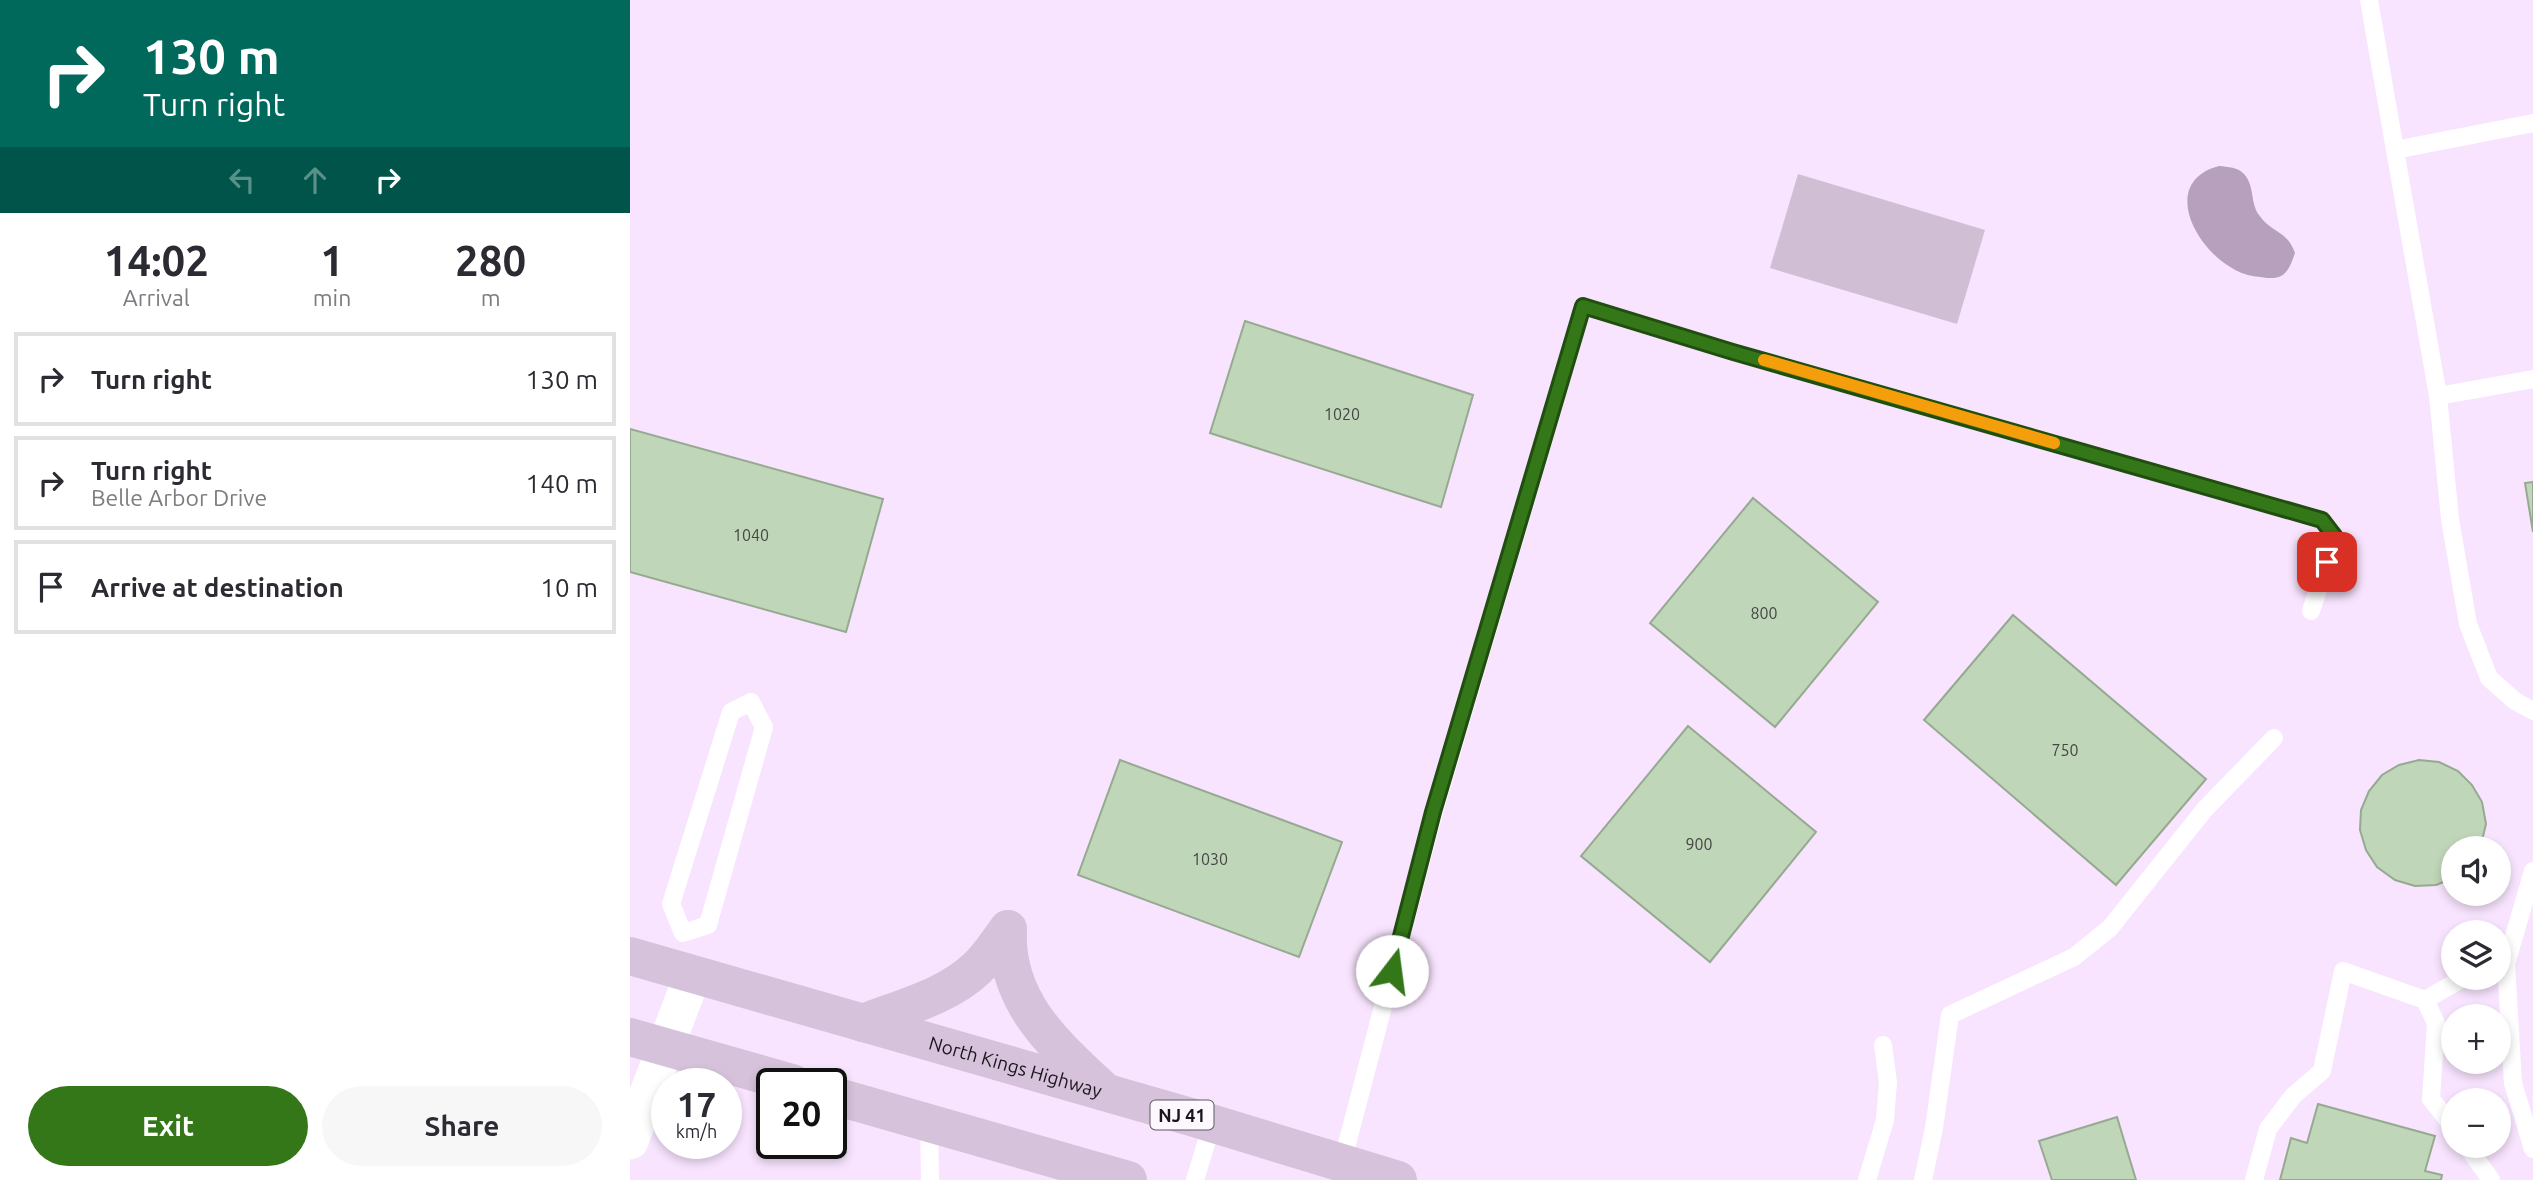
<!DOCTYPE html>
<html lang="en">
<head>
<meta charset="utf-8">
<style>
  :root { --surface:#fff; --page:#f7f7f7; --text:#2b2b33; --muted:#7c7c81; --line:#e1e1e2; --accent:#337718 }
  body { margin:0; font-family:Ubuntu,sans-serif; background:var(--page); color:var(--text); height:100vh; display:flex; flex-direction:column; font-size:26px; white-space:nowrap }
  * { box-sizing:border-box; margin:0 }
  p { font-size:23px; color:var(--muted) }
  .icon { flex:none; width:38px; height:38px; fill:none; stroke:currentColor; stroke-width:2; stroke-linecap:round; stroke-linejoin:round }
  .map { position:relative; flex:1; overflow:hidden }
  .drawer { display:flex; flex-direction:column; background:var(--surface); width:630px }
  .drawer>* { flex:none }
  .hud { background:#00695c; color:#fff; overflow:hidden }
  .controls { position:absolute; left:1811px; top:836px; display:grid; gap:14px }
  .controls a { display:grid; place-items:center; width:70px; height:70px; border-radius:50%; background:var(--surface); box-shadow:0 4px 10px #0003; font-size:35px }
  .speed { position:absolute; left:21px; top:1068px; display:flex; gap:14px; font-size:35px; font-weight:700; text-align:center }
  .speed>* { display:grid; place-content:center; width:91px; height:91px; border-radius:50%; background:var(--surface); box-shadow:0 4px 10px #0003; line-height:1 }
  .speed small { font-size:18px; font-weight:400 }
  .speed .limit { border:4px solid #111; border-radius:10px; background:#fff; color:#111 }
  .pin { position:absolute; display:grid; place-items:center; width:60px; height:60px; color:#fff; margin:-30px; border-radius:14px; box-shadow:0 4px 10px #0006 }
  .me { position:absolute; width:77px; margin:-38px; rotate:15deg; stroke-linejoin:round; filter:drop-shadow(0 0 5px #0008) }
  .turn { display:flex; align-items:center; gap:24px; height:147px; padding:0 28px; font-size:32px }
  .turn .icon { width:91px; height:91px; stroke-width:2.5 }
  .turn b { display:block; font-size:49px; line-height:60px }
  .lanes { display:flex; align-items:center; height:66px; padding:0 28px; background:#0003; justify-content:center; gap:35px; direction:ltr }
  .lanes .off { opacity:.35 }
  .eta { display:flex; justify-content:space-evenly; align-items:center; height:119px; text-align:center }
  .eta b { font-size:42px; font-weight:700; line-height:49px }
  .button { display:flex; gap:14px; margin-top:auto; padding:14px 28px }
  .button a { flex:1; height:80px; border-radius:42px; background:var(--accent); color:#fff; font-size:28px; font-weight:700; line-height:80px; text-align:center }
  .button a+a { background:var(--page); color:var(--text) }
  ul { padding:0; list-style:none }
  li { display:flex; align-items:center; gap:21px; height:94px; margin:0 14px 10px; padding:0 14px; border:4px solid var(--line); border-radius:0px }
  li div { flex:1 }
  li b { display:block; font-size:26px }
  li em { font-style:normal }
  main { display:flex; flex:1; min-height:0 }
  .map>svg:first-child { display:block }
  .green { fill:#d0bed5 }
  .water { fill:#b6a0bd }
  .building { fill:#c0d6b9; stroke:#96a991; stroke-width:2 }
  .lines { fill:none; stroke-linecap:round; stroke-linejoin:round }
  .lane { stroke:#fff; stroke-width:18 }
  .street { stroke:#fff; stroke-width:37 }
  .primary { stroke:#d6c3db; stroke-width:38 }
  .route-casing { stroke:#214d10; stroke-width:18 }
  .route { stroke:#337718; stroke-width:12 }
  .slow { stroke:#f59e0b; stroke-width:12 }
  .labels { text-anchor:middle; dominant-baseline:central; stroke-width:5; stroke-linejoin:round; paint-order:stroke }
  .number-label { font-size:16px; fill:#454545 }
  .shield { fill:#fcf8fd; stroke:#5f5961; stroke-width:2 }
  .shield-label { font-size:18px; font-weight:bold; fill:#1c151e }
  .street-label { font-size:19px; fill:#1c151e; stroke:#fcf8fd }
</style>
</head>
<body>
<main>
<section class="drawer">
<div class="hud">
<div class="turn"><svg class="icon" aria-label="right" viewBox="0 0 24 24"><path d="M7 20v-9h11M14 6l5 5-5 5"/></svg><div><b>130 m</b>Turn right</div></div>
<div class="lanes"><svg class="icon off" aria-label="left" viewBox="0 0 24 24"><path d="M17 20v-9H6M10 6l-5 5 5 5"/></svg><svg class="icon off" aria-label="ahead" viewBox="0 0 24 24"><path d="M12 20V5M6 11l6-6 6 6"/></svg><svg class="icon" aria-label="right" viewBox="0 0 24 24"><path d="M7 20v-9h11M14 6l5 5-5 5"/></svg></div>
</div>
<div class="eta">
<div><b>14:02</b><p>Arrival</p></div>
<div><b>1</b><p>min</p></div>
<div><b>280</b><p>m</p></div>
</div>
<ul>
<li><svg class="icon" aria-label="right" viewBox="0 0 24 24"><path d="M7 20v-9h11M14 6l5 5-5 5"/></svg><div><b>Turn right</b></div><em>130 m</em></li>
<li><svg class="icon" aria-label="right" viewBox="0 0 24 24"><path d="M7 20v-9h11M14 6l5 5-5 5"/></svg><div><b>Turn right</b><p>Belle Arbor Drive</p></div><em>140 m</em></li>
<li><svg class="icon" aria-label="arrive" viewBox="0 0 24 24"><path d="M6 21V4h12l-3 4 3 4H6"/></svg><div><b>Arrive at destination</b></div><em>10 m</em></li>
</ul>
<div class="button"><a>Exit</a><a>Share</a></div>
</section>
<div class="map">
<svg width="1903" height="1180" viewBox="0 0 1903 1180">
  <rect width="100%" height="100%" fill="#f8e4fe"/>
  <!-- green -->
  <path class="green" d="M 1168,174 L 1355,230 L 1327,324 L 1140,268 Z"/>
  <!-- water -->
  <path class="water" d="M 1589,166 C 1598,167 1608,167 1614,174 C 1625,186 1620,203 1629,215 C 1641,233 1657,230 1665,253 C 1662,261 1659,272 1651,276 C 1646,279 1636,278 1630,277 C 1578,275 1520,184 1589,166 Z"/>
  <!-- building -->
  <path class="building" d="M 615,321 L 843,395 L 811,507 L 580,433 Z
    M 0,429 L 253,499 L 216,632 L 0,572 Z
    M 1903,482 L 1903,532 L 1895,483 Z
    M 1123,498 L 1248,602 L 1145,727 L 1020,623 Z
    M 1383,615 L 1576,779 L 1486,885 L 1294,720 Z
    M 1058,726 L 1186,832 L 1080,962 L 951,856 Z
    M 490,760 L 712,842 L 669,957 L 448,875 Z
    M 1789,760 L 1809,762 L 1828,771 L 1842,785 L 1852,802 L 1856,824 L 1850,849 L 1824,849 L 1824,878 L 1806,885 L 1785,886 L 1765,880 L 1747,867 L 1736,850 L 1730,830 L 1731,810 L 1739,791 L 1752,775 L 1769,765 Z
    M 1688,1104 L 1805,1136 L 1795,1171 L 1812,1175 L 1811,1180 L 1650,1180 L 1661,1138 L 1677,1143 Z
    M 1487,1117 L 1506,1180 L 1422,1180 L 1409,1141 Z"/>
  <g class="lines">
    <!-- lane -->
    <path class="lane" d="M 1739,0 L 1765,150 L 1903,123
      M 1765,150 L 1808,396 L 1820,519 L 1838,624 L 1859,678 L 1885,701 L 1903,711
      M 1808,396 L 1903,379
      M 121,702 L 134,727 L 78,925 L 53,933 L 41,904 L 101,712 Z
      M 1903,871 L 1876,964 L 1883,1083 L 1903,1149
      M 299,1123 L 300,1180
      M 1824,1128 L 1801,1099 L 1806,1023 L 1795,1000 L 1833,978
      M 1837,1146 L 1861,1180
      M 712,1163 L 804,812 L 953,306 L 1103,352 L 1692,520 L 1705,537 L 1681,611
      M 565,1180 L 582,1124
      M 1237,1180 L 1255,1120 L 1258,1082 L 1253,1045
      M 1293,1180 L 1304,1128 L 1320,1015 L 1444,957 L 1480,928 L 1575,809 L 1644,738
      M 1624,1180 L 1638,1129 L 1663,1096 L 1692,1071 L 1713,971 L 1795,1000"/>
    <!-- street -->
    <path class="street" d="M 0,1141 L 63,974"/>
    <!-- primary -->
    <g class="primary">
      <path d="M 378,929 C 374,1001 424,1044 472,1089"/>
      <path id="s1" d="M 0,956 L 561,1117 L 768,1180"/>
      <path d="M 233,1023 C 271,1008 317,997 347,968 C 359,957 368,942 378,929"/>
      <path d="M 0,1037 L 162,1083"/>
      <path d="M 201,1095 L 498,1180"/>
    </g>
  </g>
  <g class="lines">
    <!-- route casing -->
    <g class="route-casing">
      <path id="route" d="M 762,971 L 803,812 L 953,306 L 1103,352 L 1692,520 L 1705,537 L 1697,562"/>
    </g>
    <!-- route -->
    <use href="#route" class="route"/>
    <!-- slow -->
    <path class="slow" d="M 1134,360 L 1424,443"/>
  </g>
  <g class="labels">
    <!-- number labels -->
    <g class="number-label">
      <text x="712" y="414">1020</text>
      <text x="121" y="535">1040</text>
      <text x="1134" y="613">800</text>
      <text x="1435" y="750">750</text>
      <text x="1069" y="844">900</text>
      <text x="580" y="859">1030</text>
    </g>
    <!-- shield labels -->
    <rect class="shield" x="520.5" y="1100.5" width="63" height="29" rx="5"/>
    <g class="shield-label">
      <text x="552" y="1115">NJ 41</text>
    </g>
    <!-- street labels -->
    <g class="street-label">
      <text stroke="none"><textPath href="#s1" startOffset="401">North Kings Highway</textPath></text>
    </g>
  </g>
</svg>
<div class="controls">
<a><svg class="icon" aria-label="sound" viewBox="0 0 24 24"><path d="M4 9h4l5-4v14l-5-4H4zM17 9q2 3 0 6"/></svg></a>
<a><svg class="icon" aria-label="layers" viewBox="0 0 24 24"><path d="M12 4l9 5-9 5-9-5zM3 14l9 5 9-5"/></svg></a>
<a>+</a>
<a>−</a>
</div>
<div class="speed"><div>17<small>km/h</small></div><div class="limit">20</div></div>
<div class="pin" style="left:1697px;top:562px;background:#d93025"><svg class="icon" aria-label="arrive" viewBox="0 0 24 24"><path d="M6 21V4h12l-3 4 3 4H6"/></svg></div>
<svg class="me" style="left:762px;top:971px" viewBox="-20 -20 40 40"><circle r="19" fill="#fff"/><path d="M0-13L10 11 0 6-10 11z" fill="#337718"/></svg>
</div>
</main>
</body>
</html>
